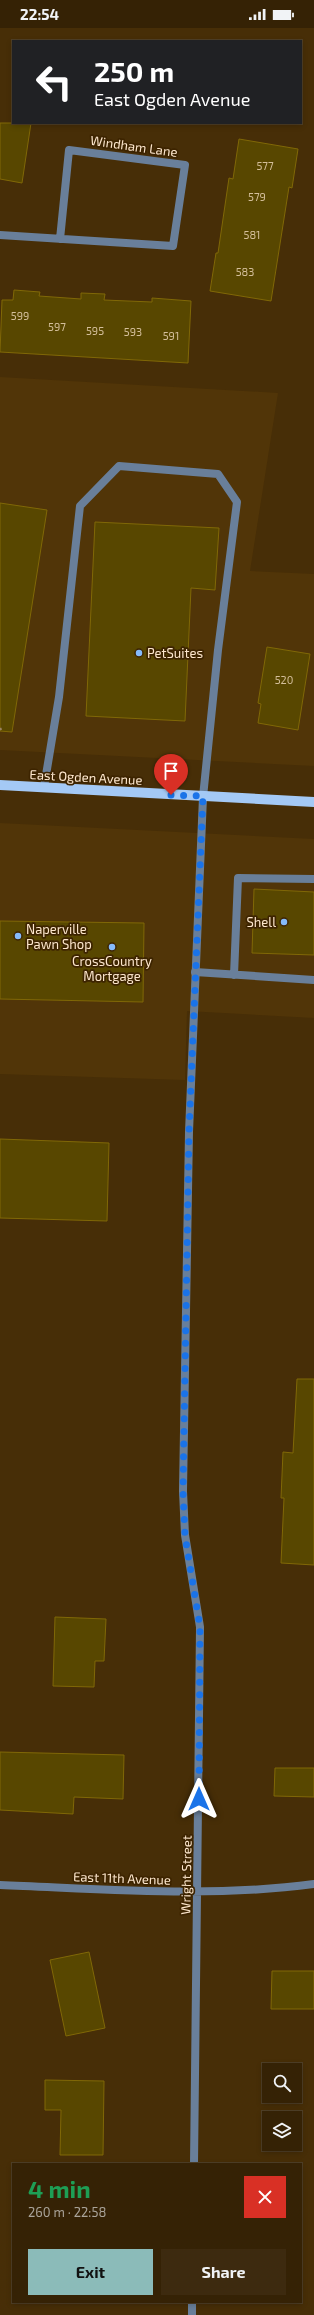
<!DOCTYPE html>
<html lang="en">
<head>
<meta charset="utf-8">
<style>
  :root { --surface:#352205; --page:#3d2a0f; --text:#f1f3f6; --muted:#aaa49a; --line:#4f3f27; --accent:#8bbbb9 }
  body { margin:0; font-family:"Exo 2",sans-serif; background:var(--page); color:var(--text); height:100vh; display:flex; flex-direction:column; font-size:15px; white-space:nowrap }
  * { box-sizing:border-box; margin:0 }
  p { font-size:13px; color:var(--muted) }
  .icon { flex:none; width:22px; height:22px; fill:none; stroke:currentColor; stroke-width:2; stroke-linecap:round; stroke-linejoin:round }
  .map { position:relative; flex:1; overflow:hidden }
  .drawer { position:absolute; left:12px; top:2135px; width:290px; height:140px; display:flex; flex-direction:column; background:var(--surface); border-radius:0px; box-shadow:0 2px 6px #0003,0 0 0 1px var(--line) }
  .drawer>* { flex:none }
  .top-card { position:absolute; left:12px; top:12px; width:290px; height:84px; border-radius:0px; box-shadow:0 2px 6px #0003,0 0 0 1px var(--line); background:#202124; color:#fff; overflow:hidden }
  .controls { position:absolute; left:262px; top:2035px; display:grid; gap:8px }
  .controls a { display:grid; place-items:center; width:40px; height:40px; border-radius:0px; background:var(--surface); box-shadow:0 2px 6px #0003,0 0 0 1px var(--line); font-size:20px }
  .pin { position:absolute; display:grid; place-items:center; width:34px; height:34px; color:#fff; margin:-41px -17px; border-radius:50% 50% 50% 0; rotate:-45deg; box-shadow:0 0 4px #0007 }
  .pin .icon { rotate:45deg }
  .me { position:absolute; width:44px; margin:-22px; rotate:0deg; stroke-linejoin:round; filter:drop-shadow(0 0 3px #0008) }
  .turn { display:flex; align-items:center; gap:14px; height:84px; padding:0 16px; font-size:18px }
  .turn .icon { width:52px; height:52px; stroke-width:2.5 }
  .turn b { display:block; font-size:28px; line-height:34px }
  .round { display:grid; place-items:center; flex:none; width:42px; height:42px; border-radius:0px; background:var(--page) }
  .headline { display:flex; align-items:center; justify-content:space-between; height:68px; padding:0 16px }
  h1 { font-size:24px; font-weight:700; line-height:30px; color:#1e9e55 }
  .button { display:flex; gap:8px; margin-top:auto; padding:8px 16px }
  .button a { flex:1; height:46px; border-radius:0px; background:var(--accent); color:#111; font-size:16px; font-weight:700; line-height:46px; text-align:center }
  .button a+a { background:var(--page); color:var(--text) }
  .status { display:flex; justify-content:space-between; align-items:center; height:28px; padding:0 20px; background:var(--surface); direction:ltr }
  .status svg { height:11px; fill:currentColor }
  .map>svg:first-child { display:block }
  .built { fill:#513508 }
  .building { fill:#584700; stroke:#806807 }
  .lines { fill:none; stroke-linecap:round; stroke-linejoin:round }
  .path { stroke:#9b8362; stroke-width:2.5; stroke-dasharray:3 2; stroke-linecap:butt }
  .service { stroke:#697f9a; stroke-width:8 }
  .minor { stroke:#697f9a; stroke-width:8 }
  .primary { stroke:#a4c9f5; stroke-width:10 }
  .route { stroke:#1a73e8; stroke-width:7; stroke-dasharray:0 12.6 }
  .poi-dot { fill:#85bbfb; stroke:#3d2400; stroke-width:1.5 }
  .labels { text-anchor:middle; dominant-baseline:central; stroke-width:3.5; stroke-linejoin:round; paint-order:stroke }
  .number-label { font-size:11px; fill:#d4bf9a }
  .street-label { font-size:13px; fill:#fde7cd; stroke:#3d2400 }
  .poi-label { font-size:13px; fill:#fde7cd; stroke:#3d2400; text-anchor:start }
</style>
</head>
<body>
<div class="status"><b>22:54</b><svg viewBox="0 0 49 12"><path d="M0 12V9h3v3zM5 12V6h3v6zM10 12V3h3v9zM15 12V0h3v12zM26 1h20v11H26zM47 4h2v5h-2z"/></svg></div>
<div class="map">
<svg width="314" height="2287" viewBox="0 0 314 2287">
  <rect width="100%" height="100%" fill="#472e07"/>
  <!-- built -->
  <path class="built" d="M 0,349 L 278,365 L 250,543 L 314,546 L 314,738 L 0,722 Z
    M 0,795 L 314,811 L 314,990 L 187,983 L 185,1052 L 0,1046 Z"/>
  <!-- building -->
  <path class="building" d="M 0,95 L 31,95 L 22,155 L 0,151 Z
    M 239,111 L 298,121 L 292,160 L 289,159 L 271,273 L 210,263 L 216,225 L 218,225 L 229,150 L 233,151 Z
    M 14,262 L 40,264 L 39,268 L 81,271 L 81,265 L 105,266 L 104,272 L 152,274 L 152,270 L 191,273 L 188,335 L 0,324 L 2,272 L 13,272 Z
    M 0,475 L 47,482 L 12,704 L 0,703 Z
    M 95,494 L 219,500 L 215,562 L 191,560 L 185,693 L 86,688 Z
    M 267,619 L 310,626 L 298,702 L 258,695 L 261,676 L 258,675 Z
    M 254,861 L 314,864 L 314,927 L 252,925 Z
    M 0,893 L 144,895 L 143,974 L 0,971 Z
    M 0,1111 L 109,1115 L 107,1193 L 0,1190 Z
    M 297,1351 L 314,1351 L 314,1537 L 281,1535 L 284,1470 L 281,1470 L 283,1424 L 293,1425 Z
    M 55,1589 L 106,1591 L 104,1633 L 95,1633 L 94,1659 L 53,1658 Z
    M 0,1724 L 124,1727 L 123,1771 L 74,1769 L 73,1786 L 0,1782 Z
    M 275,1740 L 314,1740 L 314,1769 L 274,1768 Z
    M 89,1924 L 105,2000 L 66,2008 L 50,1932 Z
    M 272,1943 L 314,1943 L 314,1981 L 271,1981 Z
    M 45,2052 L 104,2053 L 103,2127 L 60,2127 L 61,2082 L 45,2082 Z"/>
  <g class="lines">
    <!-- path -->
    <path class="path" d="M 0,700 L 1,702"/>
    <!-- service -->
    <path class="service" d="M 44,759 L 59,669 L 80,478 L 119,438 L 218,446 L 237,474 L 218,622 L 203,769
      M 195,944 L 314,952
      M 234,947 L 238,850 L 314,851"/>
    <!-- minor -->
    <path class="minor" d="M 0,207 L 173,218 L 185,137 L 69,122 L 60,211
      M 0,1857 C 105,1861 210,1870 314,1856
      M 194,2136 L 200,1599 L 185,1507 L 183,1463 L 189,1104 L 203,769
      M 192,2287 L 192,2274"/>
    <!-- primary -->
    <path class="primary" d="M 0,757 L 314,774"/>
  </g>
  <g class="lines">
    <!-- route -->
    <path class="route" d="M 171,767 L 203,768 L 189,1104 L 183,1463 L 185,1508 L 200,1599 L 199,1771"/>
  </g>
  <!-- markers -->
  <g class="poi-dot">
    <circle cx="139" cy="625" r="4"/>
    <circle cx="284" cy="894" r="4"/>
    <circle cx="18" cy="908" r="4"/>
    <circle cx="112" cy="919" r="4"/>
  </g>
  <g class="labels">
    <!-- number labels -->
    <g class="number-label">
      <text x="265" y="137">577</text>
      <text x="257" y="168">579</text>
      <text x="252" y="206">581</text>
      <text x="245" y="243">583</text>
      <text x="20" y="287">599</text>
      <text x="57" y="298">597</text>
      <text x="95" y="302">595</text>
      <text x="133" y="303">593</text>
      <text x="171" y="307">591</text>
      <text x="284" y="651">520</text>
    </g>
    <!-- street labels -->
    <g class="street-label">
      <text transform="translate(134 118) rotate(8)">Windham Lane</text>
      <text transform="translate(86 749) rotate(3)">East Ogden Avenue</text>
      <text transform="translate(186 1847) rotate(-89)">Wright Street</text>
      <text transform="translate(122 1850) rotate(2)">East 11th Avenue</text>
    </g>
    <!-- poi labels -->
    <g class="poi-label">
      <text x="147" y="625">PetSuites</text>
      <text x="276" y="894" text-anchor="end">Shell</text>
      <text x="26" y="901">Naperville<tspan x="26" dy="15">Pawn Shop</tspan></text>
      <text x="112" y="933" text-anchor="middle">CrossCountry<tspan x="112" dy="15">Mortgage</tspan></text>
    </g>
  </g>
</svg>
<div class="controls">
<a><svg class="icon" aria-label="search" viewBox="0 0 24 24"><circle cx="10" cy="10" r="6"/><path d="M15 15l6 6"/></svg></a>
<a><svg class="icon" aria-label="layers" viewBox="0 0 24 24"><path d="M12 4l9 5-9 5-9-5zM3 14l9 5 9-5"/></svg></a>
</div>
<div class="pin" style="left:171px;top:767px;background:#d93025"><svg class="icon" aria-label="arrive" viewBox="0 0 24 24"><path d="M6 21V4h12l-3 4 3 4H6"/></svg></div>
<svg class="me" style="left:199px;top:1771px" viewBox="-20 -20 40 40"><path d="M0-17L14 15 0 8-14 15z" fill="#1a73e8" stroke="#fff" stroke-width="4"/></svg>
<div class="top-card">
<div class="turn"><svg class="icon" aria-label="left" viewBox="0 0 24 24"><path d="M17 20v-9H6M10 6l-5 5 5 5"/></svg><div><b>250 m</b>East Ogden Avenue</div></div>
</div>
<section class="drawer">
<div class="headline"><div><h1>4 min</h1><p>260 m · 22:58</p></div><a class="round" style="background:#d93025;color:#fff"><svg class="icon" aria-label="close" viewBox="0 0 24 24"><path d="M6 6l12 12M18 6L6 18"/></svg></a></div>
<div class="button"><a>Exit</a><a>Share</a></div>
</section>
</div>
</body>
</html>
